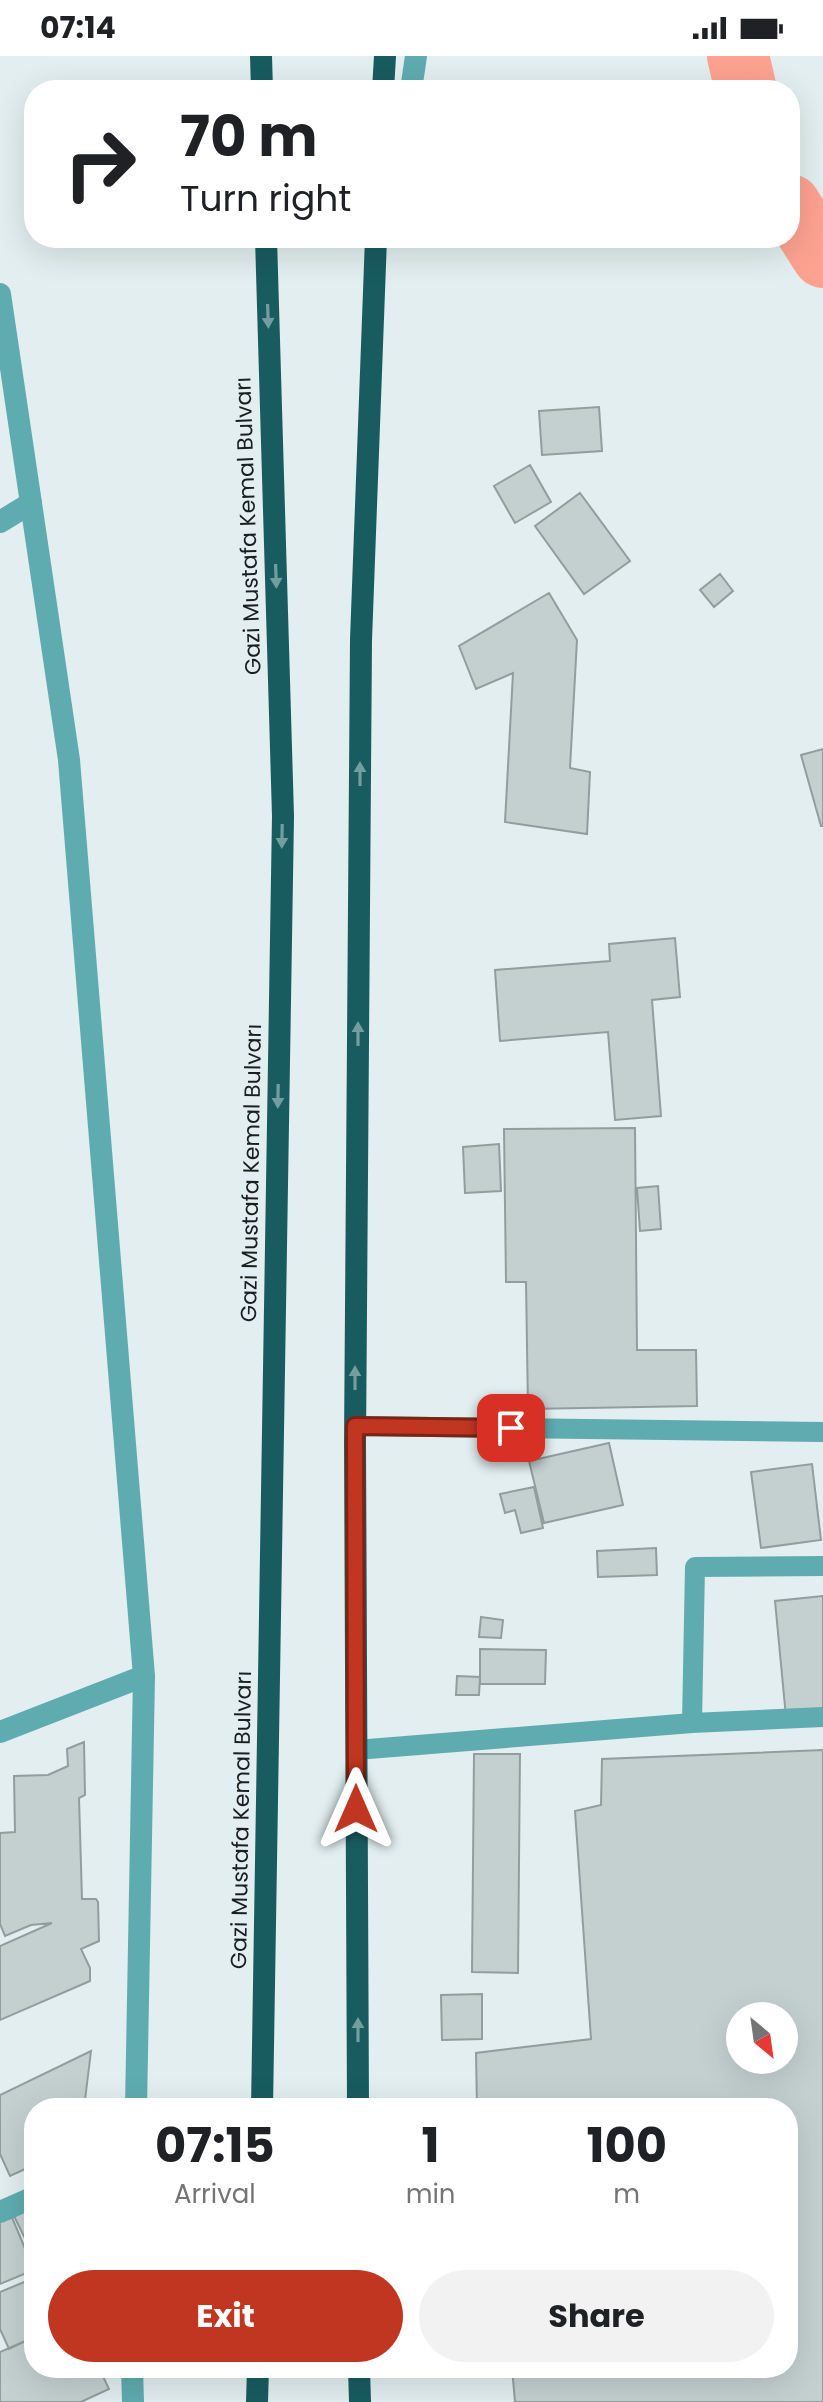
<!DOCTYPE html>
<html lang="en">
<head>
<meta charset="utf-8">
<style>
  :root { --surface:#fff; --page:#f2f2f2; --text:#202124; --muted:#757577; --accent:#c13620 }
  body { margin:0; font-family:Poppins,sans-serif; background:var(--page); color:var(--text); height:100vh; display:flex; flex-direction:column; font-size:30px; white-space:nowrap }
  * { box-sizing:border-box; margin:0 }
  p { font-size:26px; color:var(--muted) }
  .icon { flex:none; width:44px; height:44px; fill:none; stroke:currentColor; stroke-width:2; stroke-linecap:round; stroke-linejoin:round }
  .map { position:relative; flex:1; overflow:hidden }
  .details { position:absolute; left:24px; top:2042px; width:774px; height:280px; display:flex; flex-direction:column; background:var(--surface); border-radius:32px; box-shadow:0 8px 32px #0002 }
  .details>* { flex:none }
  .hud { position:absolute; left:24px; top:24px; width:776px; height:168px; border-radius:32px; box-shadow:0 8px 32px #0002; background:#fff; color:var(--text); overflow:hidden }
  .needle { width:52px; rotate:151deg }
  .fabs { position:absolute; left:726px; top:1946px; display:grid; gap:16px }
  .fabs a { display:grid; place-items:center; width:72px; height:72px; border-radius:50%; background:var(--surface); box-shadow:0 8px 32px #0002; font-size:40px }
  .pin { position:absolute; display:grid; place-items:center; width:68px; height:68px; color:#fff; margin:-34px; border-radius:16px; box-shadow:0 4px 12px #0006 }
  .me { position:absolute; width:88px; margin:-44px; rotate:0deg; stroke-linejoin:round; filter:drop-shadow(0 0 6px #0008) }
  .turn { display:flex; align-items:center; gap:28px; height:168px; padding:0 24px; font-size:36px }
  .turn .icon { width:104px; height:104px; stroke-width:2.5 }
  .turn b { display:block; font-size:56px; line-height:68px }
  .eta { display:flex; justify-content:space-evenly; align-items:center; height:136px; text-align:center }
  .eta b { font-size:48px; font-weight:700; line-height:56px }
  .button { display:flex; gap:16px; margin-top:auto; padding:16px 24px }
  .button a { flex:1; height:92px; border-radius:48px; background:var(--accent); color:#fff; font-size:32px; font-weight:700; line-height:92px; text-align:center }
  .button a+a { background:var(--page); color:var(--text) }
  .status { display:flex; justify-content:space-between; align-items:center; height:56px; padding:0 40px; background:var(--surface); direction:ltr }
  .status svg { height:22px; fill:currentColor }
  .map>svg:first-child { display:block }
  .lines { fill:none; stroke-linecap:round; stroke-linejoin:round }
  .river { stroke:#fda291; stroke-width:62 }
  .building { fill:#c4d0d0; stroke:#929e9e; stroke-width:2; fill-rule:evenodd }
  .service { stroke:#5eacb0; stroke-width:20 }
  .minor { stroke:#5eacb0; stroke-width:22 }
  .tertiary { stroke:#5eacb0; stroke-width:22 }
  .trunk { stroke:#185c60; stroke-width:22 }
  .oneway { fill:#739ea0 }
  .route-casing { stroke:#7d2315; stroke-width:20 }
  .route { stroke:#c13620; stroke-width:14 }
  .labels { text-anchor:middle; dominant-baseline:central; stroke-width:6; stroke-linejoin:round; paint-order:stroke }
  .street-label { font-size:22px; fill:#1a1e1e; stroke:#e2eeef }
</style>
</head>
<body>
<div class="status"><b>07:14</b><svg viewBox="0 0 49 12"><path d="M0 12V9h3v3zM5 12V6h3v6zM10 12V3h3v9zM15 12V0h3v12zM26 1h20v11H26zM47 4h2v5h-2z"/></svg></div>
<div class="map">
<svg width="823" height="2346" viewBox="0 0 823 2346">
  <rect width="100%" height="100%" fill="#e2eeef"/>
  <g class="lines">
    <!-- river -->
    <path class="river" d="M 738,0 L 746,34
      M 790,149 L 823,201"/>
  </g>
  <!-- building -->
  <path class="building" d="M 599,351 L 602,395 L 542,399 L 539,355 Z
    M 530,409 L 551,446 L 515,467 L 494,430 Z
    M 580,437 L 630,505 L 584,538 L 535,470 Z
    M 720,518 L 733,535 L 714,551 L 700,534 Z
    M 549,537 L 577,584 L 570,712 L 590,716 L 587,778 L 505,766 L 513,617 L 476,633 L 459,590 Z
    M 823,693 L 823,770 L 821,770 L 801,699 Z
    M 675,882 L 680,941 L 652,944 L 661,1060 L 615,1064 L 608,976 L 500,985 L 495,914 L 610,905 L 609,888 Z
    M 635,1072 L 637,1294 L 696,1294 L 697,1350 L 528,1353 L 526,1226 L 506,1226 L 504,1073 Z
    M 499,1088 L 501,1135 L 465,1137 L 463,1091 Z
    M 658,1130 L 661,1173 L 640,1175 L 637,1132 Z
    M 609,1387 L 623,1449 L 544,1467 L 529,1405 Z
    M 812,1408 L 821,1484 L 761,1492 L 751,1416 Z
    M 534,1431 L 543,1472 L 521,1477 L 515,1454 L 505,1457 L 500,1438 Z
    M 656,1492 L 657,1519 L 598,1521 L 597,1495 Z
    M 823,1540 L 823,1657 L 786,1661 L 775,1545 Z
    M 481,1561 L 503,1564 L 501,1582 L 479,1581 Z
    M 480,1593 L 546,1594 L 545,1628 L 480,1628 Z
    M 457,1620 L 480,1621 L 479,1639 L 456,1639 Z
    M 84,1686 L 85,1739 L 79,1742 L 82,1843 L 96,1843 L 98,1846 L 99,1885 L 81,1893 L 90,1912 L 90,1925 L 0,1964 L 0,1890 L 52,1867 L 31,1869 L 5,1880 L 0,1868 L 0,1777 L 15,1776 L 14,1720 L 48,1719 L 68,1710 L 67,1693 Z
    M 823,1694 L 823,2346 L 515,2346 L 512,2312 L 788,2312 L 788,2052 L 477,2052 L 476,1997 L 591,1983 L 575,1755 L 601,1749 L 602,1703 ZM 740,1960 L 784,1960 L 784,2004 L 740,2004 Z
    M 474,1698 L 520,1698 L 518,1917 L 472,1916 Z
    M 482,1938 L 482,1983 L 442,1984 L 441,1939 Z
    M 91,1995 L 84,2052 L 34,2052 L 34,2109 L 10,2120 L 0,2098 L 0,2039 Z
    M 34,2150 L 34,2201 L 14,2160 Z
    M 11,2159 L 34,2214 L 0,2228 L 0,2164 Z
    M 34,2222 L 34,2281 L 9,2293 L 0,2273 L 0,2236 Z
    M 34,2281 L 34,2312 L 99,2312 L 109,2333 L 81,2346 L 0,2346 L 0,2296 Z"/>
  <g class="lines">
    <!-- service -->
    <path class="service" d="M 355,1370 L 823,1376
      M 692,1667 L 695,1511 L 823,1510
      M 356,1694 L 692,1667 L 823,1661"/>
    <!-- minor -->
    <path class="minor" d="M 0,466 L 31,447
      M 0,2156 L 34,2141"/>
    <!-- tertiary -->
    <path class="tertiary" d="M 411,34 L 416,0
      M 0,238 L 69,704 L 144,1620 L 136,2052
      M 0,1676 L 144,1620
      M 132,2312 L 133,2346"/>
    <!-- trunk -->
    <path class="trunk" d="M 261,0 L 262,34
      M 383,34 L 385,0
      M 262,2052 L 283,760 L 266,182
      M 358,2052 L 355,1387 L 361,584 L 376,182
      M 359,2312 L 360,2346
      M 257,2346 L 258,2312"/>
  </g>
  <!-- one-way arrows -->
  <defs><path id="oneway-solid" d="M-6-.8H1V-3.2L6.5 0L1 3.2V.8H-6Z" transform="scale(2)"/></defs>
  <g class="oneway">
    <use href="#oneway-solid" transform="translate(268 260) rotate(88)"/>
    <use href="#oneway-solid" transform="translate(276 520) rotate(88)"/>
    <use href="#oneway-solid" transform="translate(360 718) rotate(-90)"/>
    <use href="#oneway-solid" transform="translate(282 780) rotate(91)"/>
    <use href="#oneway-solid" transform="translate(358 978) rotate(-90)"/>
    <use href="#oneway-solid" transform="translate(278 1040) rotate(91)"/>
    <use href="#oneway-solid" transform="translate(355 1322) rotate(-90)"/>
    <use href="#oneway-solid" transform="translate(358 1974) rotate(-90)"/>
  </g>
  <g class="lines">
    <!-- route casing -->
    <g class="route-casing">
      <path id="route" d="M 356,1753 L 355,1370 L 511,1372"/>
    </g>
    <!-- route -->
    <use href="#route" class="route"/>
  </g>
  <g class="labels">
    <!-- street labels -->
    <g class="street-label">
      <text transform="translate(248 470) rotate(-92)">Gazi Mustafa Kemal Bulvarı</text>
      <text transform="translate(251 1117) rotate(-89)">Gazi Mustafa Kemal Bulvarı</text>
      <text transform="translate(241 1764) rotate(-89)">Gazi Mustafa Kemal Bulvarı</text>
    </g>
  </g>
</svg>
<div class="fabs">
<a><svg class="needle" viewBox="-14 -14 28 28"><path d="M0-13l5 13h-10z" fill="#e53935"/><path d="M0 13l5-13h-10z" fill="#757577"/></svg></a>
</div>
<div class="pin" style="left:511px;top:1372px;background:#d93025"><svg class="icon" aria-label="arrive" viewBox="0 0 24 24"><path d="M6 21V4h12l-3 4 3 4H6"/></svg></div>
<svg class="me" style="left:356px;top:1753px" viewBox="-20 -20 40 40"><path d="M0-17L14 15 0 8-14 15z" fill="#c13620" stroke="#fff" stroke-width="4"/></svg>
<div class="hud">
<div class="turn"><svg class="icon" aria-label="right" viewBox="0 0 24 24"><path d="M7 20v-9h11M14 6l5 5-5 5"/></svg><div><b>70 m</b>Turn right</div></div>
</div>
<section class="details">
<div class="eta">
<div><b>07:15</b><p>Arrival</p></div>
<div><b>1</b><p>min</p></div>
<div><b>100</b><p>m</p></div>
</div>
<div class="button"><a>Exit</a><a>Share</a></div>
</section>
</div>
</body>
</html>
